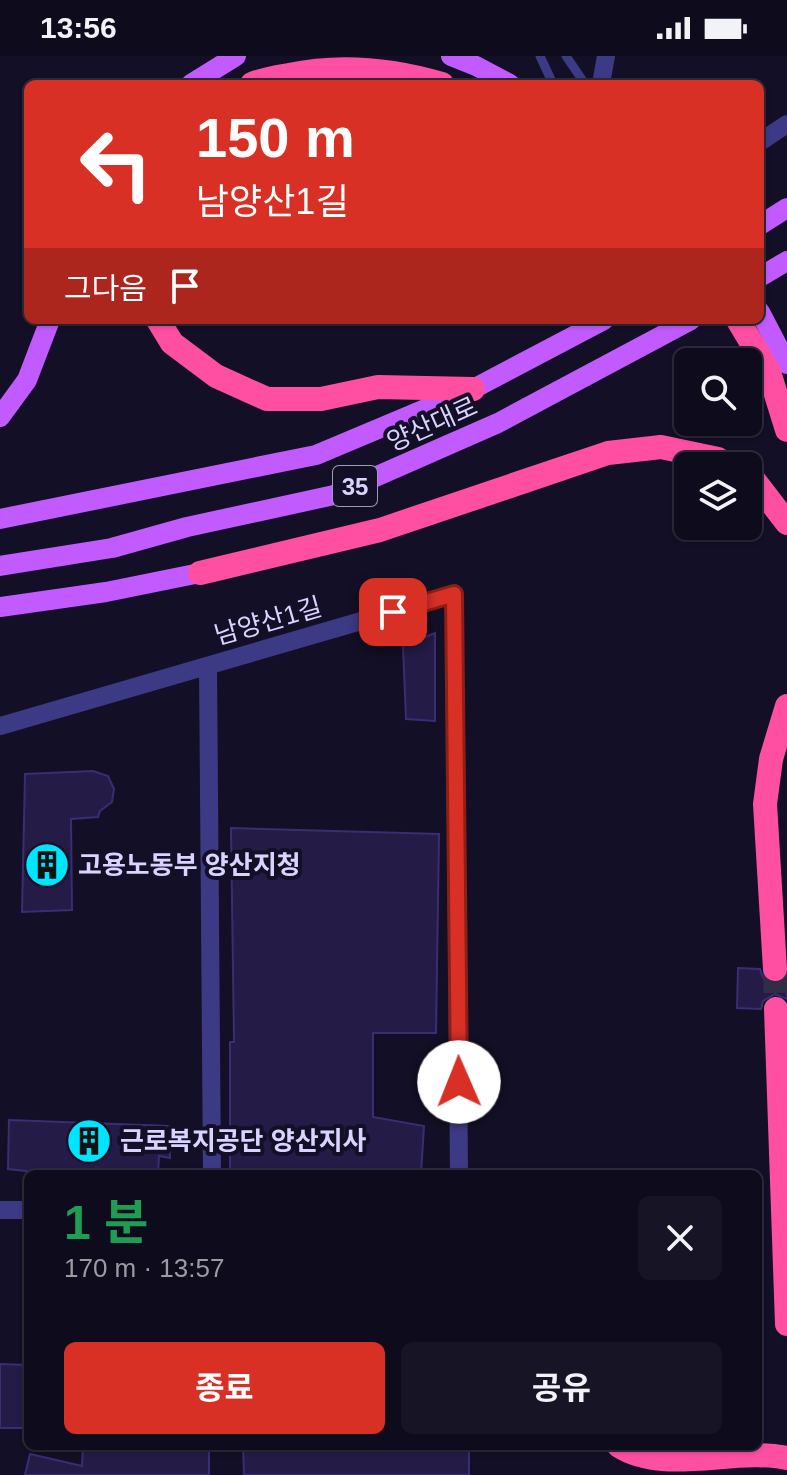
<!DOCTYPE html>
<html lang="ko">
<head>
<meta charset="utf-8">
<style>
  :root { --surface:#0e0b1c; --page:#171425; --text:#f1f3f6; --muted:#9b9ba3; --line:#2e2b3b; --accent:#d93025 }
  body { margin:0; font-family:Helvetica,"Noto Sans KR",sans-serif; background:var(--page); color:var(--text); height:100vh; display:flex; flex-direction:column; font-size:30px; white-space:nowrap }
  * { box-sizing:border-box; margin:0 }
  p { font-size:26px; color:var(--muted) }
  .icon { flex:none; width:44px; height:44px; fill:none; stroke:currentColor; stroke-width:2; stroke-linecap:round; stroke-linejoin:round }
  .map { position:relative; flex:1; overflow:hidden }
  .panel { position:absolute; left:24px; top:1114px; width:738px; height:280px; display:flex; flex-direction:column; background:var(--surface); border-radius:12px; box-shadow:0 2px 6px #0004,0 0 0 2px var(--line) }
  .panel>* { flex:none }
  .banner { position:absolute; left:24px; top:24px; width:740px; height:244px; border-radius:12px; box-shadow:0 2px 6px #0004,0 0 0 2px var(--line); background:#d93025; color:#fff; overflow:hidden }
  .fabs { position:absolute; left:674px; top:292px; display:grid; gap:16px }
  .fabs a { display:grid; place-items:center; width:88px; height:88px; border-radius:12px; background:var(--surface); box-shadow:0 2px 6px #0004,0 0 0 2px var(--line); font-size:40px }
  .pin { position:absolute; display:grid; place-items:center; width:68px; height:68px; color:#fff; margin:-34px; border-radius:16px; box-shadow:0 4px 12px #0006 }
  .me { position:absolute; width:88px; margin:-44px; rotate:359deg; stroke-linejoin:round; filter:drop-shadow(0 0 6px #0008) }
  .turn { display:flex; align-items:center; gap:28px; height:168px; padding:0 40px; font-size:36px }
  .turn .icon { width:104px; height:104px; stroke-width:2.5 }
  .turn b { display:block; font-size:56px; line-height:68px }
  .then { display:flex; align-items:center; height:76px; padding:0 40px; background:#0003; gap:16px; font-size:30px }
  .round { display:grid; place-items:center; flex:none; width:84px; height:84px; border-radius:12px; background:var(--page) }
  .summary { display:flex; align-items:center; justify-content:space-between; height:136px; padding:0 40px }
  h1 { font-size:48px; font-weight:700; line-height:60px; color:#1e9e55 }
  .button { display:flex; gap:16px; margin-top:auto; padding:16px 40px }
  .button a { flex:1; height:92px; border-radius:12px; background:var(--accent); color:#fff; font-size:32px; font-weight:700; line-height:92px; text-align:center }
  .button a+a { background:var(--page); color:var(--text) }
  .status { display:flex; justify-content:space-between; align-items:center; height:56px; padding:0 40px; background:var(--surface); direction:ltr }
  .status svg { height:22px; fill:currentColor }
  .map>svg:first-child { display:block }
  .building { fill:#241b47; stroke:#3b2d73; stroke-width:2 }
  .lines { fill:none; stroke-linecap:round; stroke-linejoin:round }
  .motorway-tunnel { stroke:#312d47; stroke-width:24; stroke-dasharray:24 12; stroke-linecap:butt }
  .service { stroke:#3d3a85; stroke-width:9 }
  .minor { stroke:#3d3a85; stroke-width:18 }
  .primary { stroke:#c25bff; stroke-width:20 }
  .motorway { stroke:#ff4fa3; stroke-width:24 }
  .route-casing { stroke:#8d1f18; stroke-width:20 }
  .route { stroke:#d93025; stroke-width:14 }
  .labels { text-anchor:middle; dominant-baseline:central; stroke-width:8; stroke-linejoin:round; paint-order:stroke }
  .shield { fill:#130f26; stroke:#9e99be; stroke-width:2 }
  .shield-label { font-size:24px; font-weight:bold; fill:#d9d4ff }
  .street-label { font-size:26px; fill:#d9d4ff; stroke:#130f26 }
  .poi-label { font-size:26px; font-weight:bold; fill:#d9d4ff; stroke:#130f26; text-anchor:start }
</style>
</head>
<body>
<div class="status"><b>13:56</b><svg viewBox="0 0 49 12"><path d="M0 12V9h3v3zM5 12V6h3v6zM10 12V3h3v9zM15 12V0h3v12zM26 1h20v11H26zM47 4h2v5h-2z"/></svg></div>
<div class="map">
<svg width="787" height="1419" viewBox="0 0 787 1419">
  <rect width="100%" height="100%" fill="#130f26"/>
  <!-- building -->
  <path class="building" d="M 435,577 L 435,665 L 406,663 L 403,590 Z
    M 93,715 L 108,720 L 114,733 L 112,746 L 100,755 L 98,761 L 71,763 L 72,854 L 22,856 L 25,718 Z
    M 231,772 L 439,778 L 436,977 L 373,977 L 373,1061 L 424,1070 L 421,1118 L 230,1118 L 230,986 L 234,986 Z
    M 738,912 L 760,913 L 763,922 L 775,928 L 787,921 L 787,943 L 775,938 L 763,945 L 761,953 L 737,952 Z
    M 9,1064 L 169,1070 L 170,1102 L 159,1100 L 158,1118 L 53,1118 L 8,1113 Z
    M 0,1308 L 28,1309 L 28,1372 L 0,1372 Z
    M 83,1390 L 209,1390 L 209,1419 L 25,1419 L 30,1398 L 82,1410 Z
    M 243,1390 L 469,1390 L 469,1419 L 244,1419 Z"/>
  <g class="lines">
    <!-- motorway-tunnel -->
    <path class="motorway-tunnel" d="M 775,913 L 776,953"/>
    <!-- service -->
    <path class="service" d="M 540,0 L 553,28
      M 566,0 L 585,28"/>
    <!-- minor -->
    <path class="minor" d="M 601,28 L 606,0
      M 760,86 L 787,68
      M 208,610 L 212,1118
      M 0,670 L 454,538 L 459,1118
      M 0,1154 L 28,1154"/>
    <!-- primary -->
    <path class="primary" d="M 451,0 L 476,10 L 510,28
      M 191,28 L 236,0
      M 760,169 L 787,152
      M 760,221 L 787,205
      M 760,256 L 787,308
      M 0,361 L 27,324 L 50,264
      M 0,463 L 316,399 L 473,333 L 604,264
      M 0,510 L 112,492 L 187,471 L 334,439 L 498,367 L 691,264
      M 0,551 L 106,536 L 200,517"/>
    <!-- motorway -->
    <path class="motorway" d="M 252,28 C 263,23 277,21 289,19 C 341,8 391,13 442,28
      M 158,264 L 172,287 L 216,320 L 267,343 L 321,343 L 378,331 L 473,333
      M 738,264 L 769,316 L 787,374
      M 748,421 L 754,424 L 787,467
      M 200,517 L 380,474 L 608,397 L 661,391 L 718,403 L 730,410
      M 775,913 L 765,748 L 771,703 L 787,650
      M 776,953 L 787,1268
      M 619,1390 C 664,1419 735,1391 787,1402"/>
  </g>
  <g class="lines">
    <!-- route casing -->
    <g class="route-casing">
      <path id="route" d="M 393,556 L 454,538 L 459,1026"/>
    </g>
    <!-- route -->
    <use href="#route" class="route"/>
  </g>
  <!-- icons -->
  <defs>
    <g id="building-disc" transform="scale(2.3)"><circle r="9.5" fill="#00e5ff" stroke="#130f26"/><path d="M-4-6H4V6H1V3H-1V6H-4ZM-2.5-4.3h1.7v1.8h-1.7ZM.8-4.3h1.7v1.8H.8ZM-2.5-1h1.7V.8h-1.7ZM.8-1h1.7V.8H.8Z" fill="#111"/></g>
  </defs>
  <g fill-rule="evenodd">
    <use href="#building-disc" x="47" y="809"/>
    <use href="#building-disc" x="89" y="1085"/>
  </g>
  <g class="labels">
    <!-- shield labels -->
    <rect class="shield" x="333" y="410" width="44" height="40" rx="6"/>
    <g class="shield-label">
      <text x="355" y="430">35</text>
    </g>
    <!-- street labels -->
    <g class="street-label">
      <text transform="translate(432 368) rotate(-24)">양산대로</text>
      <text transform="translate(268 565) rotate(-16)">남양산1길</text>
    </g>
    <!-- poi labels -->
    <g class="poi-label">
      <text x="78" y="809">고용노동부 양산지청</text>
      <text x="120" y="1085">근로복지공단 양산지사</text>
    </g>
  </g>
</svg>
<div class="fabs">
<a><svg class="icon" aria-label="search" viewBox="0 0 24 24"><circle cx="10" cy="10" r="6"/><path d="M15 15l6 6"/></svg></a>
<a><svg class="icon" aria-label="layers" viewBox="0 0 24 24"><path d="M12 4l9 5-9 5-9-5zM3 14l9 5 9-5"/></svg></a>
</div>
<div class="pin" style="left:393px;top:556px;background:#d93025"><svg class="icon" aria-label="arrive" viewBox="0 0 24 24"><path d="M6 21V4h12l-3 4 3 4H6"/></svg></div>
<svg class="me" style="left:459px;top:1026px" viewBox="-20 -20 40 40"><circle r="19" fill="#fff"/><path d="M0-13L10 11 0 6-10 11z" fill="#d93025"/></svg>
<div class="banner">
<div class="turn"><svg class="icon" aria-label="left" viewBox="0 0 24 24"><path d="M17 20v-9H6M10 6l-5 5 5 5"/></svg><div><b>150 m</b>남양산1길</div></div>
<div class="then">그다음<svg class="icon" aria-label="arrive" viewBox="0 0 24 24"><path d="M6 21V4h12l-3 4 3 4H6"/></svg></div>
</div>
<section class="panel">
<div class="summary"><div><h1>1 분</h1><p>170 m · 13:57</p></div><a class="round"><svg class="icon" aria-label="close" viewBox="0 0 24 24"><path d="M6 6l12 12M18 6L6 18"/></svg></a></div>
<div class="button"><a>종료</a><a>공유</a></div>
</section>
</div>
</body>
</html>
